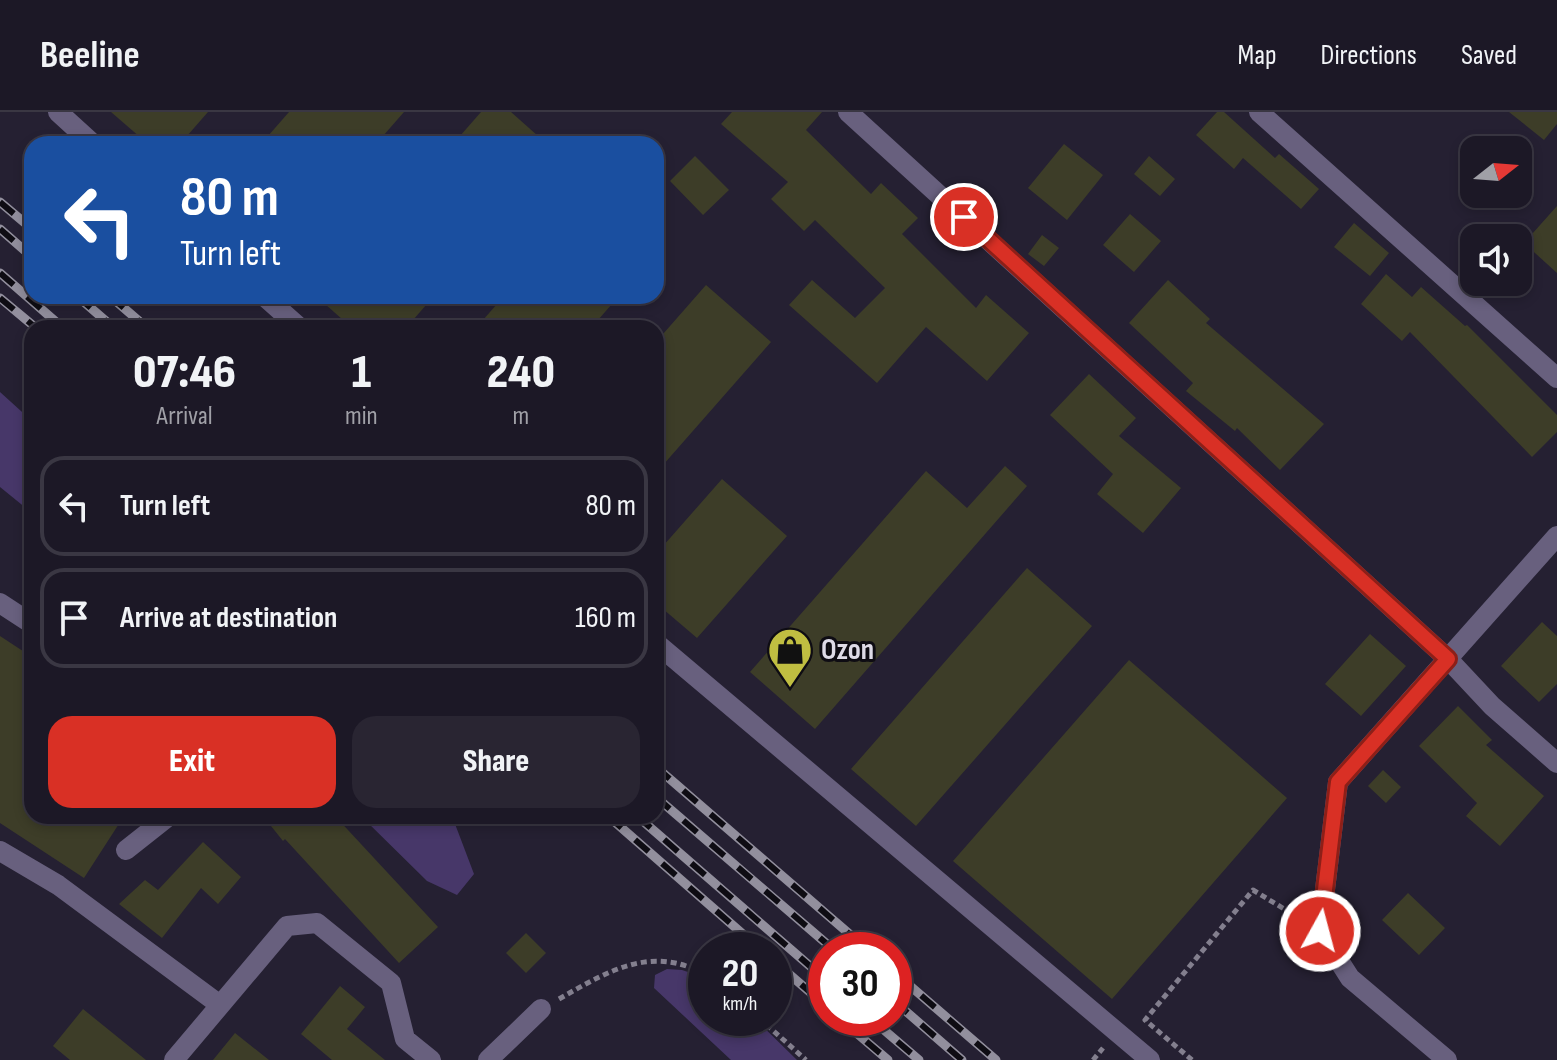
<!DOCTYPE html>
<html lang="en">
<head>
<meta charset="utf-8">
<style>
  :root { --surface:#1c1826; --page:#292532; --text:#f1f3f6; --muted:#a0a0a7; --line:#3a3743; --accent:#d93025 }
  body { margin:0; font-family:"Sofia Sans Condensed",sans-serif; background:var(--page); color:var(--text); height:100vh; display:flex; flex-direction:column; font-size:30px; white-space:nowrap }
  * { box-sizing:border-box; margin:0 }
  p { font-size:26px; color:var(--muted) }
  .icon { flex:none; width:44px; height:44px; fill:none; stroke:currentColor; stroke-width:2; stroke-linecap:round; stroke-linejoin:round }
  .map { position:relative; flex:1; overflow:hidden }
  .side { position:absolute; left:24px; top:208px; width:640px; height:504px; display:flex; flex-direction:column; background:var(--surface); border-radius:24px; box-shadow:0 4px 12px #0003,0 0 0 2px var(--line) }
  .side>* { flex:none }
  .top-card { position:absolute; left:24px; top:24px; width:640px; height:168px; border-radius:24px; box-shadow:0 4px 12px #0003,0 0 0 2px var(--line); background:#1a4fa0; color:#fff; overflow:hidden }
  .needle { width:52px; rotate:73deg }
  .controls { position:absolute; left:1460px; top:24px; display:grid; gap:16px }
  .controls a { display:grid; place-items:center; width:72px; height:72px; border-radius:16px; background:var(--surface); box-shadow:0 4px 12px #0003,0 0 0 2px var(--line); font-size:40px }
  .speed { position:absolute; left:688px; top:820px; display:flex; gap:16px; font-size:40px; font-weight:700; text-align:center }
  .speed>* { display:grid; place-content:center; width:104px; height:104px; border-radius:50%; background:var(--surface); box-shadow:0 4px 12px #0003,0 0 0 2px var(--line); line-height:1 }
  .speed small { font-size:20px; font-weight:400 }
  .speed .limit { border:12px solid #d22; background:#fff; color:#111 }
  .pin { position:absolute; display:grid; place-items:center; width:68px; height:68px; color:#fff; margin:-34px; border:4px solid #fff; border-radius:50%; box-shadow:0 2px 8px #0007 }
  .me { position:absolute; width:88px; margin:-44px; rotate:7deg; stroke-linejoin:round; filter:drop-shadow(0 0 6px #0008) }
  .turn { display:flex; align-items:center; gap:28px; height:168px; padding:0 24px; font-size:36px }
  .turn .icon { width:104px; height:104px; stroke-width:2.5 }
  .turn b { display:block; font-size:56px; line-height:68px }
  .eta { display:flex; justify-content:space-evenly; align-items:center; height:136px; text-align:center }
  .eta b { font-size:48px; font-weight:800; line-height:56px }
  .primary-button { display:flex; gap:16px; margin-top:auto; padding:16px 24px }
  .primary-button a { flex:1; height:92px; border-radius:24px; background:var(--accent); color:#fff; font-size:32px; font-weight:800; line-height:92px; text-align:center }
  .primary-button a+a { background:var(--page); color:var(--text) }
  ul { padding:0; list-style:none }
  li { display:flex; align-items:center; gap:24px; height:100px; margin:0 16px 12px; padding:0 8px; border:4px solid var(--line); border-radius:24px }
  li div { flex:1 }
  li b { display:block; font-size:30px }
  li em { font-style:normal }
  header { display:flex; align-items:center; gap:48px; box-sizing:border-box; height:112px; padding:0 40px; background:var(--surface); border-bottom:2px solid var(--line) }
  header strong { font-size:38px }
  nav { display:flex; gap:44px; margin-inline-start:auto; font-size:28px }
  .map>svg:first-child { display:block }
  .green { fill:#473769 }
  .building { fill:#3d3d28 }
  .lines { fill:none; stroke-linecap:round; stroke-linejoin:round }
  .path { stroke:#837f8e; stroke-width:5; stroke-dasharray:6 4; stroke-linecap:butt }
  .minor { stroke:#68607e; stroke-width:20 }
  .rail-casing { stroke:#928f9d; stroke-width:9 }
  .rail { stroke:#0e0c13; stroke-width:6; stroke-dasharray:18; stroke-linecap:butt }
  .route-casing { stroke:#8d1f18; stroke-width:20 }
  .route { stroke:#d93025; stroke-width:14 }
  .labels { text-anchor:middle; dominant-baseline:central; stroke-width:6; stroke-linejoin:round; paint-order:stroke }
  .poi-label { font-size:30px; font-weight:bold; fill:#dedbe7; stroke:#0e0c13; text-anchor:start }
</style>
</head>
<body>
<header>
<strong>Beeline</strong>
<nav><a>Map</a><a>Directions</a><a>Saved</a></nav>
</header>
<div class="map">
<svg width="1557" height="948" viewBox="0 0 1557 948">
  <rect width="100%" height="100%" fill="#252032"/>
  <!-- green -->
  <path class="green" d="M 0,280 L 32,309 L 32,401 L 0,375 Z
    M 361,704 L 452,704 L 474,762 L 457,783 L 427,769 Z
    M 667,857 L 682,858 L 706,866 L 706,906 L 754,906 L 797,948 L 731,948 L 654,876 L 655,863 Z"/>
  <!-- building -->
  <path class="building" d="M 111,0 L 208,0 L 180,32 L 148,32 Z
    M 289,0 L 404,0 L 376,32 L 261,32 Z
    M 481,0 L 511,0 L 547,32 L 453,32 Z
    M 732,0 L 822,0 L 806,18 L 871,82 L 881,71 L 918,106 L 902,122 L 976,196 L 986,183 L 1029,221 L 987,269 L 926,215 L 877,271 L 789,193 L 812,168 L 855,206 L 885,176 L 815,108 L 804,119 L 771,87 L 788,70 L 721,12 Z
    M 1217,0 L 1224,0 L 1275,46 L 1279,42 L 1319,77 L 1301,97 L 1243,46 L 1234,57 L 1196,23 Z
    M 1509,0 L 1557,0 L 1557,12 L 1544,28 Z
    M 1064,32 L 1103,63 L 1067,108 L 1028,76 Z
    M 695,44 L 729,78 L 703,103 L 670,69 Z
    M 1149,44 L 1175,67 L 1160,84 L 1134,62 Z
    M 1557,94 L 1557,161 L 1524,131 Z
    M 1130,102 L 1161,129 L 1134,160 L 1103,133 Z
    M 1354,111 L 1389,141 L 1370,164 L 1334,135 Z
    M 1042,123 L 1059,136 L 1044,154 L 1028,142 Z
    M 1386,162 L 1412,185 L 1421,175 L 1465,214 L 1467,213 L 1557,303 L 1557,320 L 1532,345 L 1410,220 L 1402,229 L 1361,192 Z
    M 1168,168 L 1210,207 L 1206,211 L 1324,312 L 1280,358 L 1237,316 L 1235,319 L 1186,279 L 1193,271 L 1129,211 Z
    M 706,173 L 771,230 L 656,361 L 656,230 Z
    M 316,184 L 434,184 L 406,216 L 352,216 Z
    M 504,184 L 619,184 L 591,216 L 476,216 Z
    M 1089,262 L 1136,306 L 1119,324 L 1181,376 L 1143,421 L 1097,382 L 1113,362 L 1050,303 Z
    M 1005,354 L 1027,374 L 815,617 L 750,560 L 926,359 L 967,396 Z
    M 722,367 L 787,424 L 697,526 L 656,491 L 656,442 Z
    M 1027,456 L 1092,514 L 916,714 L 851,657 Z
    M 1542,510 L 1557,524 L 1557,572 L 1539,590 L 1501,554 Z
    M 1370,522 L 1406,554 L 1361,604 L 1325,572 Z
    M 0,524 L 32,545 L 32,704 L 124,704 L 84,766 L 0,711 Z
    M 1129,548 L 1287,686 L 1112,887 L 953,749 Z
    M 1458,594 L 1492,628 L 1486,633 L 1544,684 L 1500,734 L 1466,704 L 1477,691 L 1419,634 Z
    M 1383,658 L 1401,675 L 1386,691 L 1368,674 Z
    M 263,704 L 335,704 L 438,815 L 399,851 L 285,727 L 283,729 Z
    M 203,730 L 241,765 L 218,792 L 201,776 L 162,826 L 119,792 L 145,768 L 158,778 Z
    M 1408,781 L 1445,816 L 1419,843 L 1382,808 Z
    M 526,821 L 546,841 L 526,861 L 506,841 Z
    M 340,874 L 365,895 L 347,917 L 385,948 L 332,948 L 301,922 Z
    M 83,897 L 146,948 L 70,948 L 53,934 Z
    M 235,921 L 269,948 L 213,948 Z"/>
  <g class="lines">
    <!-- path -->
    <path class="path" d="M 559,887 C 608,859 652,832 706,863
      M 759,906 L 806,948
      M 1093,948 L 1103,936
      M 1192,948 L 1145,908 L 1253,778 L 1299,806"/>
    <!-- minor -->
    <path class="minor" d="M 58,0 L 93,32
      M 848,0 L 1448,547 L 1492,594 L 1557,651
      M 1259,0 L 1557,266
      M 264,184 L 300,216
      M 0,491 L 32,512
      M 656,531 L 1150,948
      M 126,738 L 169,704
      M 0,739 L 58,773 L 220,893
      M 174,948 L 287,814 L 317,811 L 391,871 L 405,927 L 431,948
      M 488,948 L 541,897
      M 1447,948 L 1350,866 L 1320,819 L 1338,670 L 1557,424"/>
    <!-- rail casing -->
    <g class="rail-casing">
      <path id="rail" d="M 0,90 L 32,117
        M 0,117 L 32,145
        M 0,161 L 63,216
        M 77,184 L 114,216
        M 110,184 L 147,216
        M 0,186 L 36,216
        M 656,655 L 868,838
        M 656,685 L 834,838
        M 608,704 L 761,838
        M 637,704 L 826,868
        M 774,849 L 826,894
        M 894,860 L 996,948
        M 894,889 L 962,948
        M 839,906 L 888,948
        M 870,906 L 919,948"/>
    </g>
    <!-- rail -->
    <use href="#rail" class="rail"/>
  </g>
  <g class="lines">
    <!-- route casing -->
    <g class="route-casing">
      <path id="route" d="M 964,105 L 1448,547 L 1338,670 L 1320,819"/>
    </g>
    <!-- route -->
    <use href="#route" class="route"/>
  </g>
  <!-- icons -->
  <defs>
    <g id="shop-pin" transform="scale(2.3)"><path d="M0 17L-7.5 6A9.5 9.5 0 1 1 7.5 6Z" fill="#c0be41" stroke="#0e0c13"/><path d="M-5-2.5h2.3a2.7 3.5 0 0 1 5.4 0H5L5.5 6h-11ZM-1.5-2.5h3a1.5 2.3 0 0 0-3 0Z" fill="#111"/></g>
  </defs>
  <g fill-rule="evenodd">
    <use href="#shop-pin" x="790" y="538"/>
  </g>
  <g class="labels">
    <!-- poi labels -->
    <g class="poi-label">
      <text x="821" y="538">Ozon</text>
    </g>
  </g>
</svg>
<div class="controls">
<a><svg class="needle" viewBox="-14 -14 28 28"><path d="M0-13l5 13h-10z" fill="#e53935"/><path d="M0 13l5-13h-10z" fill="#a0a0a7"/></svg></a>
<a><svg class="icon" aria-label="sound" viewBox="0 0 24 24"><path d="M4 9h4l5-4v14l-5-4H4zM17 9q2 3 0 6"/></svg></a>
</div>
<div class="speed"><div>20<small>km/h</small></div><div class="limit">30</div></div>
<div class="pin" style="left:964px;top:105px;background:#d93025"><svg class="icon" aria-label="arrive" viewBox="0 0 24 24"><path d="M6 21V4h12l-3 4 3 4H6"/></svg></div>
<svg class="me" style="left:1320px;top:819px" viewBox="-20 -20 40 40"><circle r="17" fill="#d93025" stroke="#fff" stroke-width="3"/><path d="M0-11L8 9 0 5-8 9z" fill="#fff"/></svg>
<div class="top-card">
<div class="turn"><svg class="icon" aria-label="left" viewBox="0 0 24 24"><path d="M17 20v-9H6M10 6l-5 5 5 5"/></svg><div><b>80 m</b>Turn left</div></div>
</div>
<section class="side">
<div class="eta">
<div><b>07:46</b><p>Arrival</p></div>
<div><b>1</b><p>min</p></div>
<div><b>240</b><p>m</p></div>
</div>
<ul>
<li><svg class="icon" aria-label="left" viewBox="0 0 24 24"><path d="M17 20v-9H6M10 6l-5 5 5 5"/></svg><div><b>Turn left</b></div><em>80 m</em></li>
<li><svg class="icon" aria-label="arrive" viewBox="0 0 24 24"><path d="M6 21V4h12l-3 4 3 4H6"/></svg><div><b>Arrive at destination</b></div><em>160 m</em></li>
</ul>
<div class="primary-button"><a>Exit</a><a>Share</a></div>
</section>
</div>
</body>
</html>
